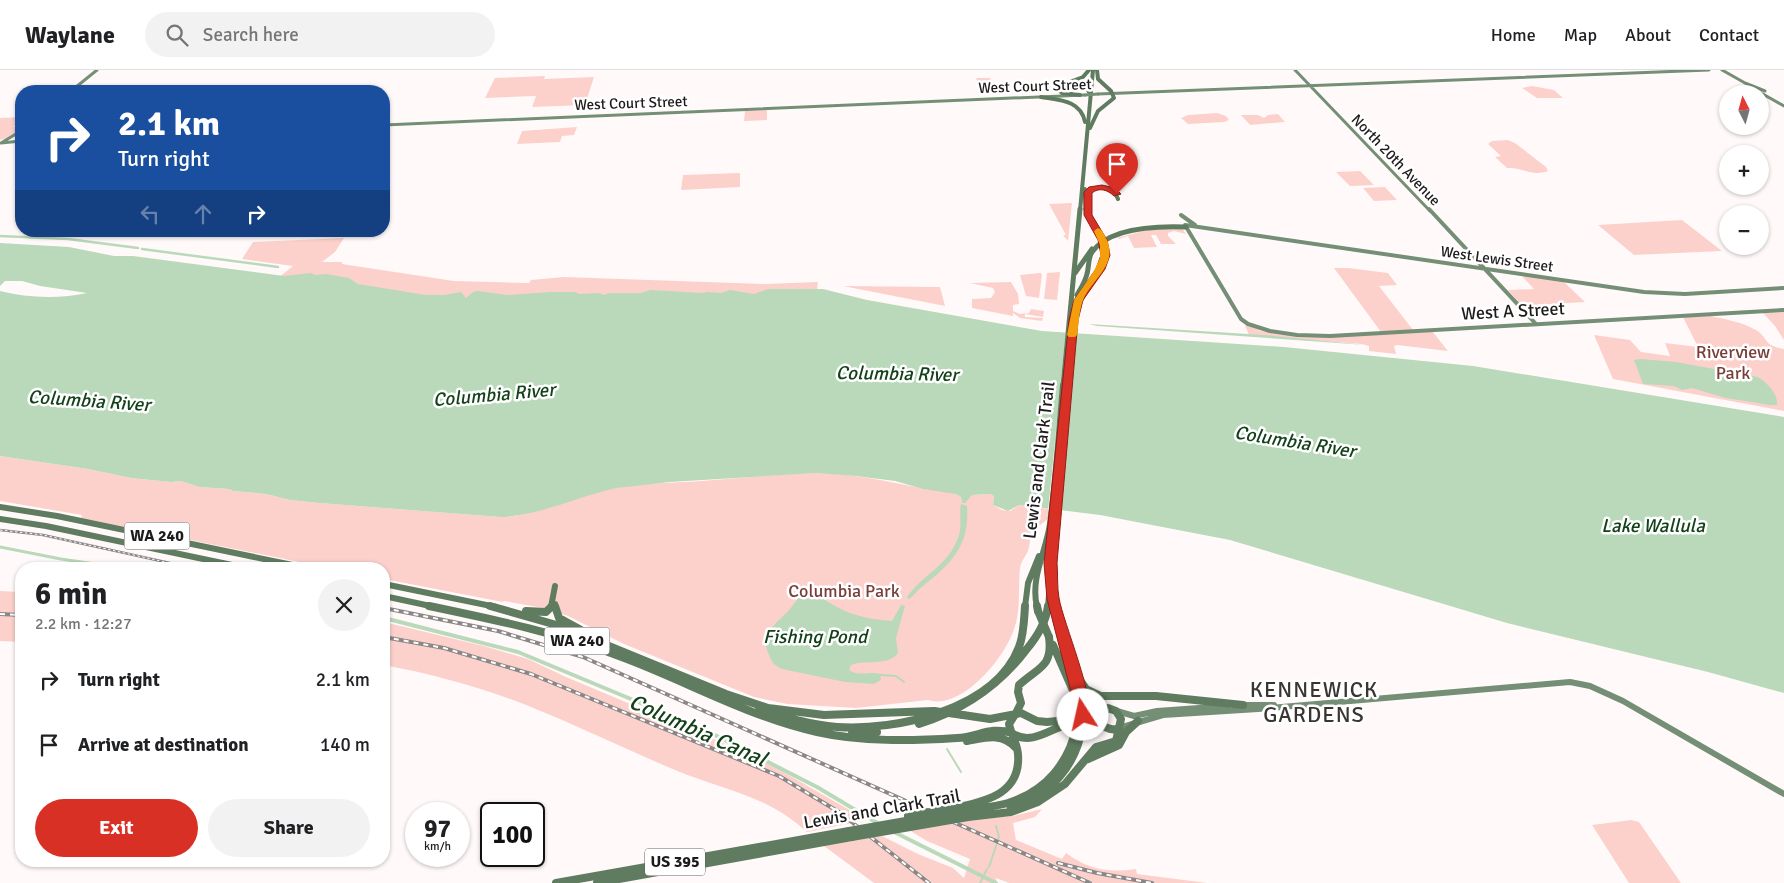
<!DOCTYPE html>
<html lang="en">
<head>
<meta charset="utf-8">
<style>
  :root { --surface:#fff; --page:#f2f2f2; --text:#202124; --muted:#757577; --line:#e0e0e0; --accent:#d93025 }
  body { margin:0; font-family:Signika,sans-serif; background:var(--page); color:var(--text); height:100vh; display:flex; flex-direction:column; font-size:19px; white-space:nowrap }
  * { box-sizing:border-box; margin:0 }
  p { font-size:16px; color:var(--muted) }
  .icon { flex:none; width:28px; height:28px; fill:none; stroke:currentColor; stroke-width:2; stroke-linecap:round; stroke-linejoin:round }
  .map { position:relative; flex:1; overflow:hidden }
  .side { position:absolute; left:15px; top:492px; width:375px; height:305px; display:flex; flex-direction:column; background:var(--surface); border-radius:20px; box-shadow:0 1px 4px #0004 }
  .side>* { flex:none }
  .guide { position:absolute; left:15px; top:15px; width:375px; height:152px; border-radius:20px; box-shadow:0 1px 4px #0004; background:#1a4fa0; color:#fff; overflow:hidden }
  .needle { width:32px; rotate:354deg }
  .controls { position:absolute; left:1719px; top:15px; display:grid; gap:10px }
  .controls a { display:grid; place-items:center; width:50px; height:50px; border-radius:50%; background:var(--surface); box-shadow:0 1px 4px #0004; font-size:25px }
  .speed { position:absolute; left:405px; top:732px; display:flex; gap:10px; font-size:25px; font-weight:700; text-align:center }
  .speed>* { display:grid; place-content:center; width:65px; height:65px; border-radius:50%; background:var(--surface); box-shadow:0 1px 4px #0004; line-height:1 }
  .speed small { font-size:12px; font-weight:400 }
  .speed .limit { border:2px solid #111; border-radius:8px; background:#fff; color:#111 }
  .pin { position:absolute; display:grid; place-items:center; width:42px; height:42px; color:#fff; margin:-51px -21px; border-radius:50% 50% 50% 0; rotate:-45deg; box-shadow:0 0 5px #0007 }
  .pin .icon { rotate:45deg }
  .me { position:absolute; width:55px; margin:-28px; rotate:350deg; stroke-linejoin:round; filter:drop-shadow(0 0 4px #0008) }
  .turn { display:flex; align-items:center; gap:18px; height:105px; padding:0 20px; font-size:22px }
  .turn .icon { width:65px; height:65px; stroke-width:2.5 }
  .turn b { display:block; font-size:35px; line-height:42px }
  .lanes { display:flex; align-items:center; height:48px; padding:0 20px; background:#0003; justify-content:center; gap:25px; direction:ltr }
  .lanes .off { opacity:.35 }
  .round { display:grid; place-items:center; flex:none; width:52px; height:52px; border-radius:26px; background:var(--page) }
  .summary { display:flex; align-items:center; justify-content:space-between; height:85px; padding:0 20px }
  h1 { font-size:30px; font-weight:800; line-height:38px }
  .primary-button { display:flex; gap:10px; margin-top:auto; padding:10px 20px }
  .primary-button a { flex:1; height:58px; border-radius:30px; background:var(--accent); color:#fff; font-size:20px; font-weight:800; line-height:58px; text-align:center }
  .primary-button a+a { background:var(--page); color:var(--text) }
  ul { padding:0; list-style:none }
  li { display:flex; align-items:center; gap:15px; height:65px; padding:0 20px }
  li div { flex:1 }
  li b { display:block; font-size:19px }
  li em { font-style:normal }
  header { display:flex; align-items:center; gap:30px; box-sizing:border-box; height:70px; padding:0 25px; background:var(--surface); border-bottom:1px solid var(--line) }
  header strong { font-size:24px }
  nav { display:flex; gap:28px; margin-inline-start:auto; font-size:18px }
  .search { width:350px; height:45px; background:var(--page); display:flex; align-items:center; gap:12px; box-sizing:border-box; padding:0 18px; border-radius:28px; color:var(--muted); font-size:19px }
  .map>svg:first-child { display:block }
  .green { fill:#fcd1cc }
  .water { fill:#b9d9ba }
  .pier { fill:#fffaf9 }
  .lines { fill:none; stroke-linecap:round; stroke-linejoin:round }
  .stream { stroke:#b9d9ba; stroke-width:2 }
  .canal-far2 { stroke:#b9d9ba; stroke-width:2.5 }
  .canal-far1 { stroke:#b9d9ba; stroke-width:3 }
  .canal { stroke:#b9d9ba; stroke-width:4 }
  .major-far2 { stroke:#758e76; stroke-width:3 }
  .major-far1 { stroke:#758e76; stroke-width:4 }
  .major { stroke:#758e76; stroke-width:6 }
  .highway-far3 { stroke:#5f7c60; stroke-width:4 }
  .highway-far2 { stroke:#5f7c60; stroke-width:5 }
  .highway-far1 { stroke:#5f7c60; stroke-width:6 }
  .highway { stroke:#5f7c60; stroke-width:8 }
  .rail-far1-casing { stroke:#8a8786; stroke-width:2.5 }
  .rail-casing { stroke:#8a8786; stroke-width:4 }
  .rail-far1 { stroke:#fff; stroke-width:1; stroke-dasharray:2.5; stroke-linecap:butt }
  .rail { stroke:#fff; stroke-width:2; stroke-dasharray:5; stroke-linecap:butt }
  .major-bridge { stroke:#758e76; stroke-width:3 }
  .highway-bridge-far1 { stroke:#5f7c60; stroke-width:5 }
  .highway-bridge { stroke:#5f7c60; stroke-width:8 }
  .route { fill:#d93025; stroke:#8d1f18 }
  .slow { fill:#f59e0b }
  .labels { text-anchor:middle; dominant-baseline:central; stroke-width:5; stroke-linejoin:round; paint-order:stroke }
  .far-street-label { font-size:15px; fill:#1e1b1b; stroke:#fff }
  .shield { fill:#fff; stroke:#625f5f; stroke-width:1 }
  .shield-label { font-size:16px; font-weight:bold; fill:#1e1b1b }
  .street-label { font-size:18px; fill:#1e1b1b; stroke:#fff }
  .park-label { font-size:18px; fill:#793e39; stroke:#fff }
  .water-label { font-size:19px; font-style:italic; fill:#134119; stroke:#fff }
  .near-neighbourhood-label { font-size:22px; letter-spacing:1px; fill:#3a3433; stroke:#fff }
  .near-water-label { font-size:22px; font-style:italic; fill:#134119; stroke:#fff }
</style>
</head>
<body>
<header>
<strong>Waylane</strong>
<div class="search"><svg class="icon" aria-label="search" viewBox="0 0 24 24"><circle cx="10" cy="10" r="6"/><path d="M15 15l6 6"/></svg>Search here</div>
<nav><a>Home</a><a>Map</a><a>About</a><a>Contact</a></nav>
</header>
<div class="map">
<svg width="1784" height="813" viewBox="0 0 1784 813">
  <rect width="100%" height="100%" fill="#fffaf9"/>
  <!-- green -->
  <path class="green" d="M 545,6 L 544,9 L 594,7 L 585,35 L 532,37 L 536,26 L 485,28 L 495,8 Z
    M 976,8 L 990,8 L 992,13 L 1000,13 L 1003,19 L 981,21 Z
    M 1532,16 L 1554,20 L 1563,28 L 1537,28 L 1522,18 Z
    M 767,40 L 767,50 L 744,51 L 745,41 Z
    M 1217,43 L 1226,46 L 1229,50 L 1224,52 L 1188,54 L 1181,48 L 1188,45 Z
    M 1278,44 L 1285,52 L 1250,55 L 1241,45 L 1258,45 L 1264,48 L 1268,45 Z
    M 21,47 L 21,52 L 13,57 L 21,57 L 21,59 L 9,68 L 0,70 L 0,48 Z
    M 577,57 L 574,65 L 562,66 L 560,72 L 517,74 L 522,61 Z
    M 1508,70 L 1515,73 L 1546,97 L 1548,101 C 1532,107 1522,97 1507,98 L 1495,87 L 1501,86 L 1488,74 L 1492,71 Z
    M 1360,101 L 1374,115 L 1350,116 L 1336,102 Z
    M 740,103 L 740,117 L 681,120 L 683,105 Z
    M 1385,117 L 1397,130 L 1374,131 L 1363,118 Z
    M 1072,133 L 1068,171 L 1063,165 L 1066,165 L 1049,134 Z
    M 1682,150 L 1722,181 L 1634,185 L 1598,155 Z
    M 1182,158 L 1186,164 L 1174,161 L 1168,163 L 1168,166 L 1176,174 L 1161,174 L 1156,165 L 1151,165 L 1157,177 L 1134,178 L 1128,166 L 1119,169 L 1117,168 L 1151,159 Z
    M 344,168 L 335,182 L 322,192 L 342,192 L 342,194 L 454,211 L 529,213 L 531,210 L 564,207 L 765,214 L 818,212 L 817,221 L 807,223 L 493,233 L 278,208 L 293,196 L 242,189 L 253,172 Z
    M 1334,198 L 1348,198 L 1388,203 L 1397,215 L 1379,216 L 1413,260 L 1381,262 Z
    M 1060,202 L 1057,230 L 1044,229 L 1047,203 Z
    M 1040,203 L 1042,204 L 1039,228 L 1026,226 L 1020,205 Z
    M 1521,205 L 1563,211 L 1585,232 L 1522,236 L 1508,220 L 1534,219 Z
    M 1011,212 L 1018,224 L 1019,234 L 1013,235 L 1013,241 L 1020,244 L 1029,243 L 1031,239 L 1044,241 L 1043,247 L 1025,244 L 1025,247 L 1043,248 L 1042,251 L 1020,248 L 1013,243 L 1013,246 L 972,238 L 972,229 L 991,228 L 995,222 L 993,218 L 970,213 Z
    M 843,216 L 940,217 L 945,236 Z
    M 1784,242 L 1784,270 L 1775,256 L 1763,243 Z
    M 1710,246 C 1726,249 1741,252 1756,260 C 1770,269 1762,275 1784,279 L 1784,341 L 1613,309 L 1594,265 L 1630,270 L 1641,282 L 1670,286 L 1665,273 L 1698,277 L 1683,247 Z
    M 1247,255 L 1261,261 L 1314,267 L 1432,261 L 1448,281 L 1397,275 L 1394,276 L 1396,284 L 1369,281 L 1369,276 L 1362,274 L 1249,265 L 1245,256 Z
    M 0,386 L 88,399 L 131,408 L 171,412 L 181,411 L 199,417 L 229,419 L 233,421 L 266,424 L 290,430 L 319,433 L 500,447 C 541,446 576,425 616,418 C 649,412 682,413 714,410 C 747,408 780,404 813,403 C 851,403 887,411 925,419 C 935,421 953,420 961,427 L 962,433 L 972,425 L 992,424 L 994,426 L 993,435 L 1002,440 L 1010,441 L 1019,435 L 1050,439 L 1049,448 L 1031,462 C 1030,468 1030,475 1028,481 C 1025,487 1021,492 1020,498 C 1018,517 1021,538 1015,556 C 1007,586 962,641 928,630 L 856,638 L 787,634 L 754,627 L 624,574 L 568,546 L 543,538 L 504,531 L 503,532 L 384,509 L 384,499 L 334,499 L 81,448 L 82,445 L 0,431 Z
    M 0,521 L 21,522 L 21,572 L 0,571 Z
    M 384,552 L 484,576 L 528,589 L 566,607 L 728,675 L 780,700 L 867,750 L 807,762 C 767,725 723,720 675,700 C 625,679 576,655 526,635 C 480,617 432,604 384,595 Z
    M 1042,739 L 1035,747 L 1013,753 L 1016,770 L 1062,789 L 1066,783 C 1090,800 1107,803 1136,799 L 1137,804 L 1207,813 L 1009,813 L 996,808 L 997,813 L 874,813 L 824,776 L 882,766 L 918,784 L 953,798 L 964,808 L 970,789 L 927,771 L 909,760 L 969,750 L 1013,746 Z
    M 1631,750 L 1639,752 L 1681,813 L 1629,813 L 1592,755 Z"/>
  <!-- water -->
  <path class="water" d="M 0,173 L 69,177 L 114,186 L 133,186 L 284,206 L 311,203 L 315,205 L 326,204 L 349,208 L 358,214 L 426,225 L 444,225 L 461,222 L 466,228 L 473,222 L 478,221 L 507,225 L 550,222 L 575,222 L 579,224 L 599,223 L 604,225 L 609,223 L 641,223 L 650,220 L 702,223 L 708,222 L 721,223 L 730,220 L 754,224 L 768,219 L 823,219 L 867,230 L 1042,261 L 1284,277 L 1473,296 L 1784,347 L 1784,623 L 1708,602 L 1507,553 L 1230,470 L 1100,445 L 1019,435 L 1008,441 L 993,435 L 994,426 L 991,424 L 972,425 L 965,433 L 962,433 L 961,427 L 956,424 L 923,419 L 895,411 L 856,406 L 816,403 L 670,412 L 617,418 C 577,426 541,446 500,447 L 319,433 L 290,430 L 266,424 L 233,421 L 229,419 L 199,417 L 181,411 L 171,412 L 131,408 L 88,399 L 0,386 L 0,221 C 27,228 60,229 87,223 L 40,216 L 22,211 L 5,211 L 0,216 Z
    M 1089,254 L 1264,265 L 1366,275 L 1097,256 Z
    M 1640,289 L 1676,292 L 1758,307 C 1767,313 1778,323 1777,335 L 1770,335 L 1726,328 L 1692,318 L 1682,320 L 1674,316 L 1643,314 L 1634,290 Z
    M 961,434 L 967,436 C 970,475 952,493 923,516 C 917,520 914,526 909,529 L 907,527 C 924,503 949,496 959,465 C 962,455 959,444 961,434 Z
    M 808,522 C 821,526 830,534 843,540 C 858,547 876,550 892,551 L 901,535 L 905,536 L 896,568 L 898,583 C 887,597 866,589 851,595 L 849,600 C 858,607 870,601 880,604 L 881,610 L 874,614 L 845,612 L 782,599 C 774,595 772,593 769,585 C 759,564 776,554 789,540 C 795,533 799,525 808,522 Z"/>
  <!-- pier -->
  <path class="pier" d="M 1066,260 L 1075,261 L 1059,442 L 1048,441 Z"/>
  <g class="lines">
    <!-- stream -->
    <path class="stream" d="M 880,605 L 896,606 L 904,612
      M 947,679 L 961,702
      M 989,797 L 999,767 L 996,756
      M 980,813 L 987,799"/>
    <!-- canal-far2 -->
    <path class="canal-far2" d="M 0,166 L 68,169 L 138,178
      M 142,179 L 278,197"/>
    <!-- canal-far1 -->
    <path class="canal-far1" d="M 0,477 L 61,489 L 129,499"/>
    <!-- canal -->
    <path class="canal" d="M 384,548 L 518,582 L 703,659 L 817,717 L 879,754
      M 894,762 L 996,813"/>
    <!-- major-far2 -->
    <path class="major-far2" d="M 1295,0 L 1430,141
      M 1722,0 L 1745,13 L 1765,21
      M 71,21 L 97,0
      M 1761,23 L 1784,36
      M 1098,24 L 1709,0
      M 384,55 L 1085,25
      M 21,61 L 1,73 L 21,71"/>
    <!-- major-far1 -->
    <path class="major-far1" d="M 1429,139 L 1536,254
      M 1181,145 L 1195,155
      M 1784,218 L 1685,224 L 1644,222 L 1185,155 L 1241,249 L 1248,254 L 1270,261 L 1297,265 L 1330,266 L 1784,240"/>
    <!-- major -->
    <path class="major" d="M 1240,635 L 1274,635
      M 1117,641 L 1134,646 L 1157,641 L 1227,636
      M 1119,658 L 1163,645 L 1258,639 L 1570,612 L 1590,616 L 1623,631 L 1784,724"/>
    <!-- highway-far3 -->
    <path class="highway-far3" d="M 1067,13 L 1083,7 L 1089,0
      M 1080,25 L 1062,23 L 1056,18 C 1066,13 1076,14 1087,18 L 1090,24
      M 1041,27 C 1059,30 1081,30 1085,52
      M 1090,58 L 1098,41 L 1114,28 L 1111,21 L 1098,9 L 1097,0
      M 1085,119 L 1086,141
      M 1088,127 L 1090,120 L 1102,117 L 1114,121 L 1118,129
      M 1080,141 L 1093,0"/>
    <!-- highway-far2 -->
    <path class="highway-far2" d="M 1086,139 L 1101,166
      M 1075,203 L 1092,179
      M 1077,225 C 1081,218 1085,212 1087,204 C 1089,197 1088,188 1092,182 C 1110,157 1159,156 1186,157
      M 1075,243 C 1083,219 1103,203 1105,178
      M 1063,316 L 1080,139"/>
    <!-- highway-far1 -->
    <path class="highway-far1" d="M 0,437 L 57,446 L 312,499
      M 0,449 L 46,456 L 251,499
      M 1054,455 C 1051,483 1048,509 1056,537
      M 384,514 L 496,537
      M 384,526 L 435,537
      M 555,534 L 555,537
      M 551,537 L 555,516
      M 1025,537 L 1028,513 L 1039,486
      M 1037,537 C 1030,508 1046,482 1050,454 C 1056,408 1059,361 1063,315
      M 1048,537 L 1049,525"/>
    <!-- highway -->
    <path class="highway" d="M 429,536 C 496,550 563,564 627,589 C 690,613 750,647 817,662 C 862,672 911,671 957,668 C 979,667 989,656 1012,663
      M 490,536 L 560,556 L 726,624 L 768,638 L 824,645 L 934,641
      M 555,536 L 559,548 L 581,560
      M 1037,536 L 1038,541
      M 1056,536 L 1081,627 L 1083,645
      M 526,541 L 546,542 L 552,536
      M 1053,575 L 1074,623 L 1077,645
      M 1078,607 L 1086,619 L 1101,626 L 1156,626 L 1243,635
      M 759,639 C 784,647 810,655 837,657 C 896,661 995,640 1019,577 C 1024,564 1024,550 1025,536
      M 1016,643 L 1021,633 L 1018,622 L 1019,615 C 1038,597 1053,598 1049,567
      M 963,645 L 990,649 L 1021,643 L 1037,651 L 1047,652 L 1088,648 L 1108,638 L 1116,641 L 1121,649 L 1116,671 L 1096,677 L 1065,714 L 1038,732 L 1011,742 L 968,747
      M 919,654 C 963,640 998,617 1026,580 C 1037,567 1046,553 1048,536
      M 852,663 L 877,662
      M 1013,664 C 1033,676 1052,657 1072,653 C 1080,652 1088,650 1096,653 C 1104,656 1109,661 1118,659
      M 967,671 C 985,668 1001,662 1015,677
      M 1088,689 L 1119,675 L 1126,662 L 1138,651
      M 958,737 C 989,731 1021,722 1018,684 C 1017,673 1011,664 1009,654 L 1016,643
      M 1011,738 C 1052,722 1075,699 1083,655
      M 962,741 C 977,738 993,737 1008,733 C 1046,721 1069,693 1077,655
      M 556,813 L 849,761
      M 597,813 L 852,767"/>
    <!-- rail-far1 casing -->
    <g class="rail-far1-casing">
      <path id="rail-far1" d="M 0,460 L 43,465 L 197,499"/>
    </g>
    <!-- rail casing -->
    <g class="rail-casing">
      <path id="rail" d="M 384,538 L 498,561 L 583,587 L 1090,813
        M 0,544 L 21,545
        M 384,567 L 444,578 L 531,604 L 779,706 L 839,742 L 929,813
        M 1058,793 L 1097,803 L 1152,813"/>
    </g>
    <!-- rail-far1 -->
    <use href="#rail-far1" class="rail-far1"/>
    <!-- rail -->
    <use href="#rail" class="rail"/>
    <!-- major-bridge -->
    <path class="major-bridge" d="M 1085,25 L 1098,24"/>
    <!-- highway-bridge-far1 -->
    <path class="highway-bridge-far1" d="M 1101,166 L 1105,178"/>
    <!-- highway-bridge -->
    <path class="highway-bridge" d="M 1038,541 L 1049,567
      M 934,641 L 963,645
      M 1077,645 L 1077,655
      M 1083,645 L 1083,655
      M 908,746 L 958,737
      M 849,761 L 962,741
      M 852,767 L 968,747"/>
  </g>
  <!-- route -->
  <path class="route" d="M 1102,115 L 1115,118 L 1121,124 L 1114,126 C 1108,120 1099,117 1092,123 L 1092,145 L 1107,170 L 1110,185 L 1105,199 L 1083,230 L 1078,250 L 1057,493 C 1058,505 1057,517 1059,528 C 1063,552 1097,632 1088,649 L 1083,651 L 1078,649 L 1047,529 L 1044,493 L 1069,250 L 1074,230 L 1096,199 L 1101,185 L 1098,170 L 1084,145 L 1084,122 L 1089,117 Z"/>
  <!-- slow -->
  <path class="slow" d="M 1098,158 C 1103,160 1104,165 1107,170 C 1118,195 1091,210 1083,230 C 1079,240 1079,254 1077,265 L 1075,267 L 1069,267 L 1067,265 L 1074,230 L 1094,201 L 1100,188 L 1100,175 L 1094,161 Z"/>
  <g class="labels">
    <!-- far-street labels -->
    <g class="far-street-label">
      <text transform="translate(1035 16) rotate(-2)">West Court Street</text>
      <text transform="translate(631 33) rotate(-2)">West Court Street</text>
      <text transform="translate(1396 90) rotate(46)">North 20th Avenue</text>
      <text transform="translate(1497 189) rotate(8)">West Lewis Street</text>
    </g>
    <!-- shield labels -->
    <g class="shield">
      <rect x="124.5" y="452.5" width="65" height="27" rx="4"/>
      <rect x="544.5" y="557.5" width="65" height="27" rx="4"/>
      <rect x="645" y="778.5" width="60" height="27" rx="4"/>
    </g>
    <g class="shield-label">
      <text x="157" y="466">WA 240</text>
      <text x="577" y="571">WA 240</text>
      <text x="675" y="792">US 395</text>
    </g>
    <!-- street labels -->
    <g class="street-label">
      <text transform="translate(1513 241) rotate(-3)">West A Street</text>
      <text transform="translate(1039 390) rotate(-83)">Lewis and Clark Trail</text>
      <text transform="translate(882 739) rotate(-10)">Lewis and Clark Trail</text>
    </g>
    <!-- park labels -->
    <g class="park-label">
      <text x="1733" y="282">Riverview<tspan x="1733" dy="21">Park</tspan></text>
      <text x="844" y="521">Columbia Park</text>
    </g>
    <!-- water labels -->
    <g class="water-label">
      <text transform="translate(897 304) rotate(1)">Columbia River</text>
      <text transform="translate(494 325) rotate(-5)">Columbia River</text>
      <text transform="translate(89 331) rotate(4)">Columbia River</text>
      <text transform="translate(1295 372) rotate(9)">Columbia River</text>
      <text x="1653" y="456">Lake Wallula</text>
      <text x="815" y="567">Fishing Pond</text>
    </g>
    <!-- near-neighbourhood labels -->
    <g class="near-neighbourhood-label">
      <text x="1314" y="619">KENNEWICK<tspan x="1314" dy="25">GARDENS</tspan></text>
    </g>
    <!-- near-water labels -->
    <g class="near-water-label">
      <text transform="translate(698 660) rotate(24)">Columbia Canal</text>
    </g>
  </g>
</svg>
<div class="controls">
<a><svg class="needle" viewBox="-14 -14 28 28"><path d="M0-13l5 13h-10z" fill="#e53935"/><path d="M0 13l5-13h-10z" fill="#757577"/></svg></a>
<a>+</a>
<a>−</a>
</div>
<div class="speed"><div>97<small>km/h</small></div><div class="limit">100</div></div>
<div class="pin" style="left:1117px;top:124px;background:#d93025"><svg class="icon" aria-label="arrive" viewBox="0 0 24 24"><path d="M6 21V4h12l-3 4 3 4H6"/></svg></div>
<svg class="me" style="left:1083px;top:645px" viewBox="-20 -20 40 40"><circle r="19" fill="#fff"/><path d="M0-13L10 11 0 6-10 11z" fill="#d93025"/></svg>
<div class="guide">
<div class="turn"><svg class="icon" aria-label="right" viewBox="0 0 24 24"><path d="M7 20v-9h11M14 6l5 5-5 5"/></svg><div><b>2.1 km</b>Turn right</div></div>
<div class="lanes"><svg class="icon off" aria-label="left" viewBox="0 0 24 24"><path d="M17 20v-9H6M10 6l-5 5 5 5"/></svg><svg class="icon off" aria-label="ahead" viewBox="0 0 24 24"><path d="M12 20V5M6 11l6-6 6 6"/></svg><svg class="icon" aria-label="right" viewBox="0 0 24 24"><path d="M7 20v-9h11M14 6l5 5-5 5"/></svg></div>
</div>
<section class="side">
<div class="summary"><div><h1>6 min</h1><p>2.2 km · 12:27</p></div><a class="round"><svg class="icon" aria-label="close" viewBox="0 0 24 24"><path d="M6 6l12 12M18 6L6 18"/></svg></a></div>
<ul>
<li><svg class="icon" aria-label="right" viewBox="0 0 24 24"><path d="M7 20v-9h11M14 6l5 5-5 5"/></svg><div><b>Turn right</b></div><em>2.1 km</em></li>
<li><svg class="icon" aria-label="arrive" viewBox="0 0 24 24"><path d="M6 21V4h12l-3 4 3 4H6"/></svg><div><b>Arrive at destination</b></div><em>140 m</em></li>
</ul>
<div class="primary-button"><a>Exit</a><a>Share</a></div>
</section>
</div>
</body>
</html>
